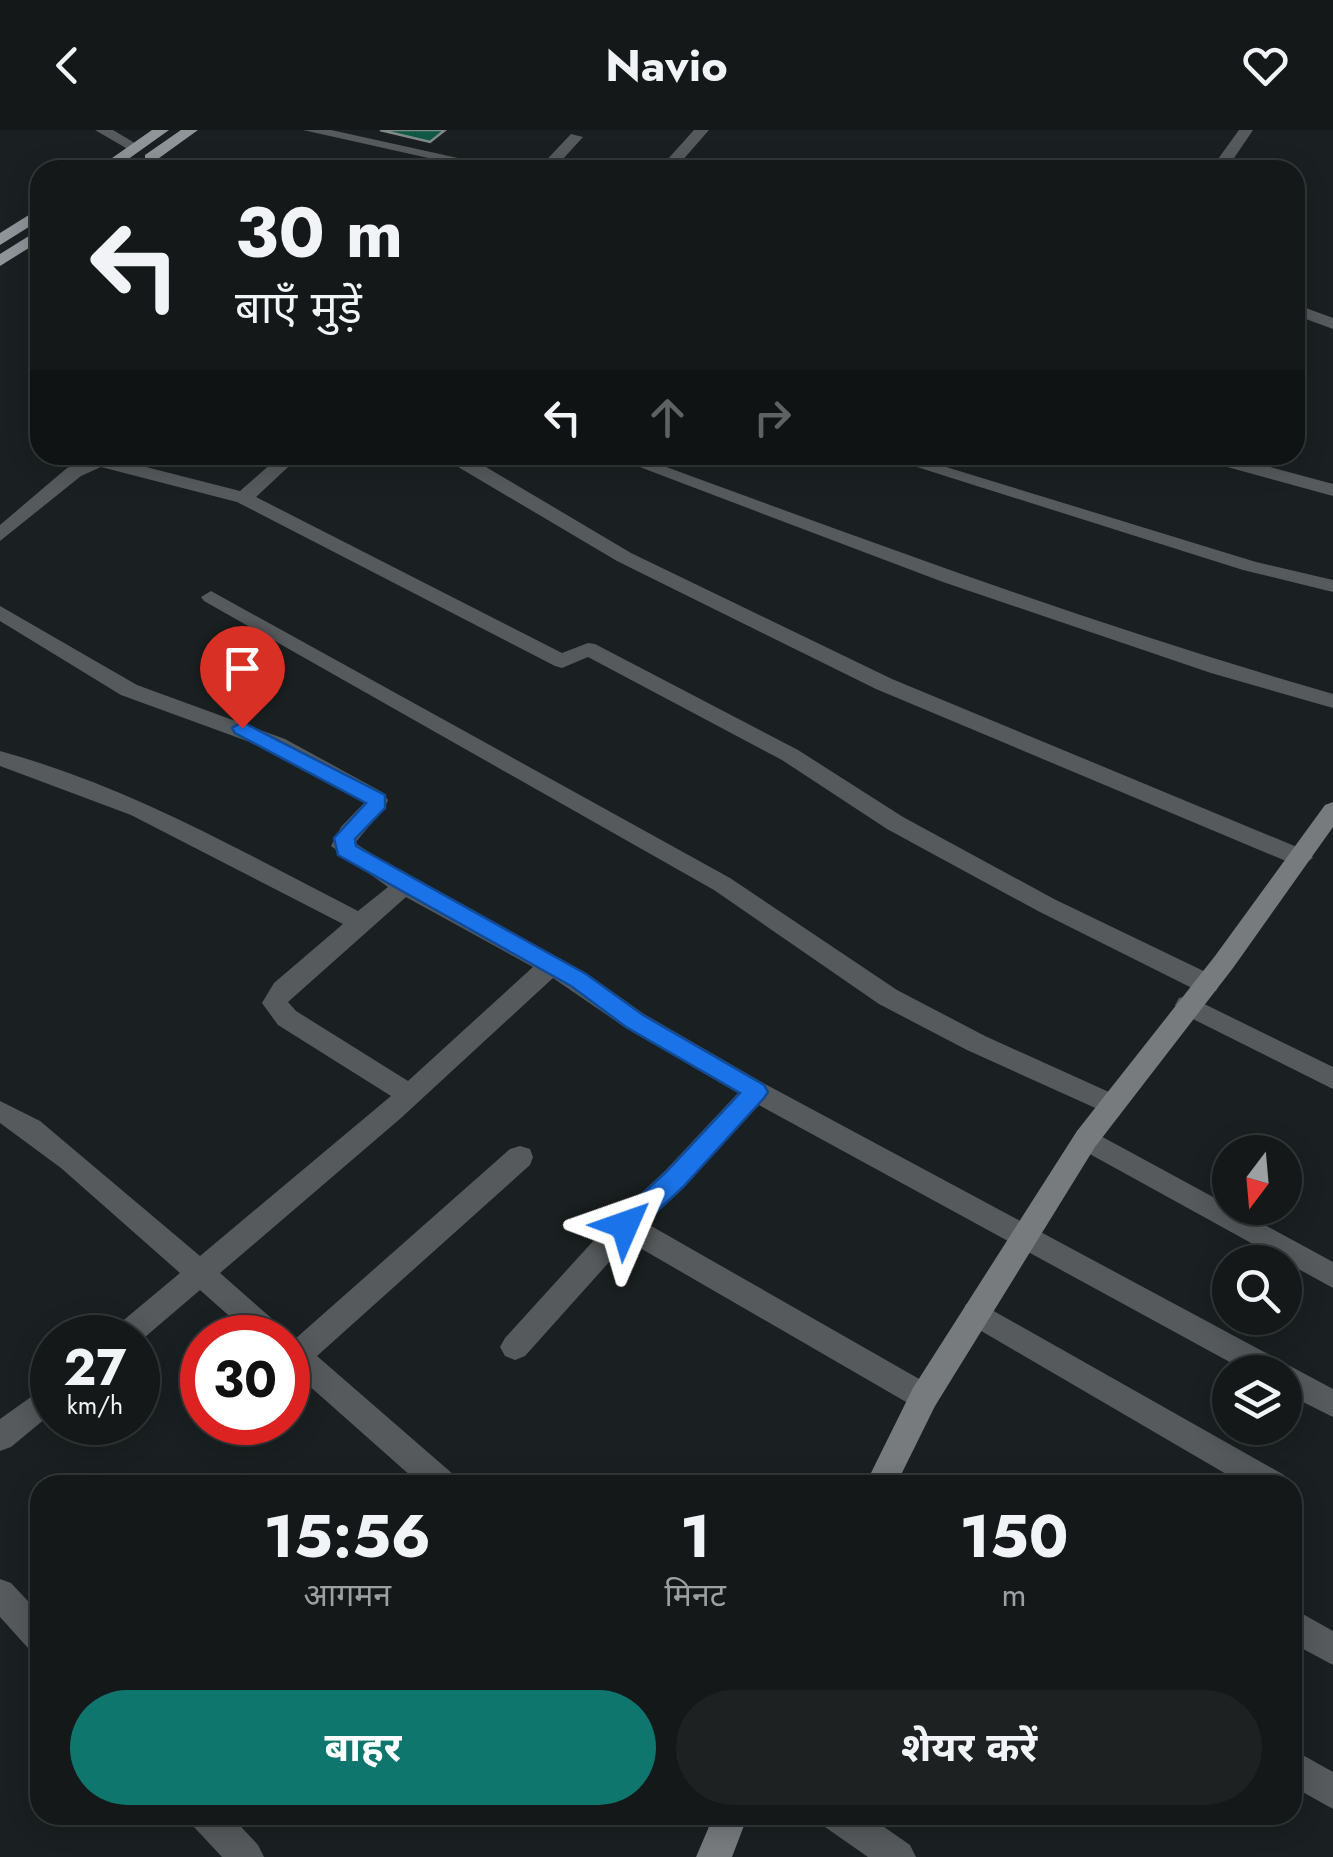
<!DOCTYPE html>
<html lang="hi">
<head>
<meta charset="utf-8">
<style>
  :root { --surface:#141819; --page:#1d2122; --text:#f1f3f6; --muted:#9da0a2; --line:#333738; --accent:#0f766e }
  body { margin:0; font-family:Jost,"Noto Sans Devanagari",sans-serif; background:var(--page); color:var(--text); height:100vh; display:flex; flex-direction:column; font-size:38px; white-space:nowrap }
  * { box-sizing:border-box; margin:0 }
  p { font-size:32px; color:var(--muted) }
  .icon { flex:none; width:55px; height:55px; fill:none; stroke:currentColor; stroke-width:2; stroke-linecap:round; stroke-linejoin:round }
  .map { position:relative; flex:1; overflow:hidden }
  .details { position:absolute; left:30px; top:1345px; width:1272px; height:350px; display:flex; flex-direction:column; background:var(--surface); border-radius:30px; box-shadow:0 5px 25px #0003,0 0 0 2px var(--line) }
  .details>* { flex:none }
  .banner { position:absolute; left:30px; top:30px; width:1275px; height:305px; border-radius:30px; box-shadow:0 5px 25px #0003,0 0 0 2px var(--line); background:#141819; color:var(--text); overflow:hidden }
  .needle { width:65px; rotate:196deg }
  .buttons { position:absolute; left:1212px; top:1005px; display:grid; gap:20px }
  .buttons a { display:grid; place-items:center; width:90px; height:90px; border-radius:50%; background:var(--surface); box-shadow:0 5px 25px #0003,0 0 0 2px var(--line); font-size:50px }
  .speed { position:absolute; left:30px; top:1185px; display:flex; gap:20px; font-size:50px; font-weight:700; text-align:center }
  .speed>* { display:grid; place-content:center; width:130px; height:130px; border-radius:50%; background:var(--surface); box-shadow:0 5px 25px #0003,0 0 0 2px var(--line); line-height:1 }
  .speed small { font-size:25px; font-weight:400 }
  .speed .limit { border:15px solid #d22; background:#fff; color:#111 }
  .pin { position:absolute; display:grid; place-items:center; width:85px; height:85px; color:#fff; margin:-102px -42px; border-radius:50% 50% 50% 0; rotate:-45deg; box-shadow:0 0 10px #0007 }
  .pin .icon { rotate:45deg }
  .me { position:absolute; width:110px; margin:-55px; rotate:47deg; stroke-linejoin:round; filter:drop-shadow(0 0 8px #0008) }
  .turn { display:flex; align-items:center; gap:35px; height:210px; padding:0 40px; font-size:45px }
  .turn .icon { width:130px; height:130px; stroke-width:2.5 }
  .turn b { display:block; font-size:70px; line-height:85px }
  .lanes { display:flex; align-items:center; height:95px; padding:0 40px; background:#0003; justify-content:center; gap:50px; direction:ltr }
  .lanes .off { opacity:.35 }
  .eta { display:flex; justify-content:space-evenly; align-items:center; height:170px; text-align:center }
  .eta b { font-size:60px; font-weight:700; line-height:70px }
  .button { display:flex; gap:20px; margin-top:auto; padding:20px 40px }
  .button a { flex:1; height:115px; border-radius:60px; background:var(--accent); color:#fff; font-size:40px; font-weight:700; line-height:115px; text-align:center }
  .button a+a { background:var(--page); color:var(--text) }
  header { display:flex; justify-content:space-between; align-items:center; height:130px; padding:0 40px; background:var(--surface); font-size:45px; font-weight:700 }
  .map>svg:first-child { display:block }
  .building { fill:#105846; stroke:#818986; stroke-width:2.5 }
  .lines { fill:none; stroke-linecap:round; stroke-linejoin:round }
  .lane { fill:#575a5c; fill-rule:evenodd }
  .street { fill:#575a5c; fill-rule:evenodd }
  .secondary { fill:#777b7e; fill-rule:evenodd }
  .primary { fill:#909599; fill-rule:evenodd }
  .route { fill:#1a73e8; stroke:#114b97; stroke-width:2.5 }
</style>
</head>
<body>
<header><svg class="icon" aria-label="back" viewBox="0 0 24 24"><path d="M15 5l-7 7 7 7"/></svg>Navio<svg class="icon" aria-label="heart" viewBox="0 0 24 24"><path d="M12 20l-8-8c-3-5 5-10 8-4 3-6 11-1 8 4z"/></svg></header>
<div class="map">
<svg width="1333" height="1727" viewBox="0 0 1333 1727">
  <rect width="100%" height="100%" fill="#1a2021"/>
  <!-- building -->
  <path class="building" d="M 380,0 L 445,0 L 430,12 Z"/>
  <g class="lines">
    <!-- lane -->
    <path class="lane" d="M 303,0 L 331,0 L 512,40 L 482,40 Z
      M 694,0 L 709,0 L 674,40 L 658,40 Z
      M 571,4 L 583,7 L 553,40 L 537,40 Z"/>
    <!-- street -->
    <path class="street" d="M 95,0 L 113,0 L 143,18 L 131,21 Z
      M 1239,0 L 1253,0 L 1226,40 L 1210,40 Z
      M 1295,174 L 1333,188 L 1333,199 L 1295,185 Z
      M 99,325 L 240,361 L 281,325 L 301,325 L 256,367 L 562,523 L 588,513 L 595,514 L 798,620 L 903,687 L 1054,769 L 1216,847 L 1219,854 L 1216,861 L 1198,861 L 1038,781 L 887,699 L 782,630 L 588,527 L 562,538 L 555,536 L 237,372 L 101,337 L 81,346 L 0,411 L 0,395 L 67,338 Z
      M 438,325 L 462,325 L 472,330 L 479,325 L 501,325 L 486,337 L 631,423 L 892,549 L 1309,722 L 1313,728 L 1301,736 L 1293,734 L 876,559 L 617,431 Z
      M 608,325 L 634,325 C 865,410 1096,496 1333,564 L 1333,578 L 1211,543 L 943,452 Z
      M 879,325 L 907,325 L 1256,432 L 1333,450 L 1333,462 L 1243,440 Z
      M 1196,325 L 1226,325 L 1333,354 L 1333,366 L 1198,329 Z
      M 211,461 L 730,748 L 897,860 L 985,906 L 1120,967 L 1124,974 L 1120,981 L 1111,984 L 1102,981 L 967,920 L 879,874 L 714,760 L 204,471 L 201,467 Z
      M 0,476 L 137,555 L 285,609 L 382,662 L 388,670 L 385,677 L 355,713 L 412,750 L 587,844 L 644,884 L 765,954 L 1333,1259 L 1333,1287 L 1285,1263 L 1285,1242 L 1248,1242 L 759,975 L 646,1093 L 935,1258 L 939,1267 L 935,1276 L 924,1280 L 913,1276 L 628,1111 L 525,1226 L 515,1230 L 505,1226 L 500,1217 L 505,1208 L 615,1087 L 665,1041 L 738,963 L 626,898 L 553,848 L 401,988 L 220,1143 L 295,1209 L 510,1019 L 520,1016 L 530,1019 L 533,1027 L 530,1035 L 317,1226 L 454,1345 L 458,1355 L 421,1355 L 288,1237 L 288,1208 L 254,1208 L 200,1160 L 138,1213 L 138,1208 L 109,1208 L 113,1199 L 180,1143 L 61,1038 L 0,993 L 0,971 L 40,991 L 200,1126 L 391,966 L 278,895 L 262,873 L 274,853 L 343,794 L 131,685 L 0,636 L 0,621 C 128,656 241,721 358,781 L 388,757 L 331,716 L 341,697 L 365,672 L 269,619 L 121,565 L 0,491 ZM 406,767 L 533,837 L 408,951 L 296,881 L 288,872 Z
      M 1188,866 L 1333,937 L 1333,959 L 1179,882 L 1175,875 L 1179,868 Z
      M 1086,998 L 1333,1132 L 1333,1158 L 1077,1017 L 1073,1009 L 1077,1001 Z
      M 976,1171 L 1284,1345 L 1288,1355 L 1245,1355 L 966,1192 L 962,1183 L 966,1174 Z
      M 52,1252 L 52,1283 L 11,1317 L 0,1321 L 0,1289 Z
      M 0,1449 L 11,1453 L 40,1484 L 40,1523 L 28,1518 L 0,1487 Z
      M 1292,1478 L 1333,1501 L 1333,1535 L 1292,1513 Z
      M 1292,1619 L 1333,1642 L 1333,1679 L 1292,1656 Z
      M 189,1685 L 230,1685 L 258,1715 L 264,1727 L 222,1727 L 194,1697 Z
      M 820,1685 L 867,1685 L 910,1715 L 916,1727 L 868,1727 L 825,1697 Z"/>
    <!-- secondary -->
    <path class="secondary" d="M 1333,672 L 1333,697 L 1233,838 L 1095,1017 L 935,1276 L 896,1355 L 865,1355 L 913,1258 L 1077,1001 L 1215,826 L 1325,675 Z
      M 714,1685 L 748,1685 L 732,1727 L 696,1727 Z"/>
    <!-- primary -->
    <path class="primary" d="M 152,0 L 169,0 L 113,40 L 95,40 Z
      M 181,0 L 198,0 L 155,31 L 145,31 L 145,25 Z
      M 40,78 L 40,90 L 0,115 L 0,103 Z
      M 40,99 L 40,111 L 0,136 L 0,124 Z"/>
  </g>
  <!-- route -->
  <path class="route" d="M 242,592 L 385,665 L 385,678 L 355,709 L 356,716 L 586,844 L 643,885 L 764,955 L 768,962 L 764,968 L 683,1057 L 634,1103 L 625,1106 L 616,1103 L 612,1095 L 616,1088 L 666,1042 L 740,963 L 626,897 L 571,856 L 338,725 L 334,708 L 366,673 L 235,603 L 232,598 Z"/>
</svg>
<div class="buttons">
<a><svg class="needle" viewBox="-14 -14 28 28"><path d="M0-13l5 13h-10z" fill="#e53935"/><path d="M0 13l5-13h-10z" fill="#9da0a2"/></svg></a>
<a><svg class="icon" aria-label="search" viewBox="0 0 24 24"><circle cx="10" cy="10" r="6"/><path d="M15 15l6 6"/></svg></a>
<a><svg class="icon" aria-label="layers" viewBox="0 0 24 24"><path d="M12 4l9 5-9 5-9-5zM3 14l9 5 9-5"/></svg></a>
</div>
<div class="speed"><div>27<small>km/h</small></div><div class="limit">30</div></div>
<div class="pin" style="left:242px;top:598px;background:#d93025"><svg class="icon" aria-label="arrive" viewBox="0 0 24 24"><path d="M6 21V4h12l-3 4 3 4H6"/></svg></div>
<svg class="me" style="left:625px;top:1095px" viewBox="-20 -20 40 40"><path d="M0-17L14 15 0 8-14 15z" fill="#1a73e8" stroke="#fff" stroke-width="4"/></svg>
<div class="banner">
<div class="turn"><svg class="icon" aria-label="left" viewBox="0 0 24 24"><path d="M17 20v-9H6M10 6l-5 5 5 5"/></svg><div><b>30 m</b>बाएँ मुड़ें</div></div>
<div class="lanes"><svg class="icon" aria-label="left" viewBox="0 0 24 24"><path d="M17 20v-9H6M10 6l-5 5 5 5"/></svg><svg class="icon off" aria-label="ahead" viewBox="0 0 24 24"><path d="M12 20V5M6 11l6-6 6 6"/></svg><svg class="icon off" aria-label="right" viewBox="0 0 24 24"><path d="M7 20v-9h11M14 6l5 5-5 5"/></svg></div>
</div>
<section class="details">
<div class="eta">
<div><b>15:56</b><p>आगमन</p></div>
<div><b>1</b><p>मिनट</p></div>
<div><b>150</b><p>m</p></div>
</div>
<div class="button"><a>बाहर</a><a>शेयर करें</a></div>
</section>
</div>
</body>
</html>
